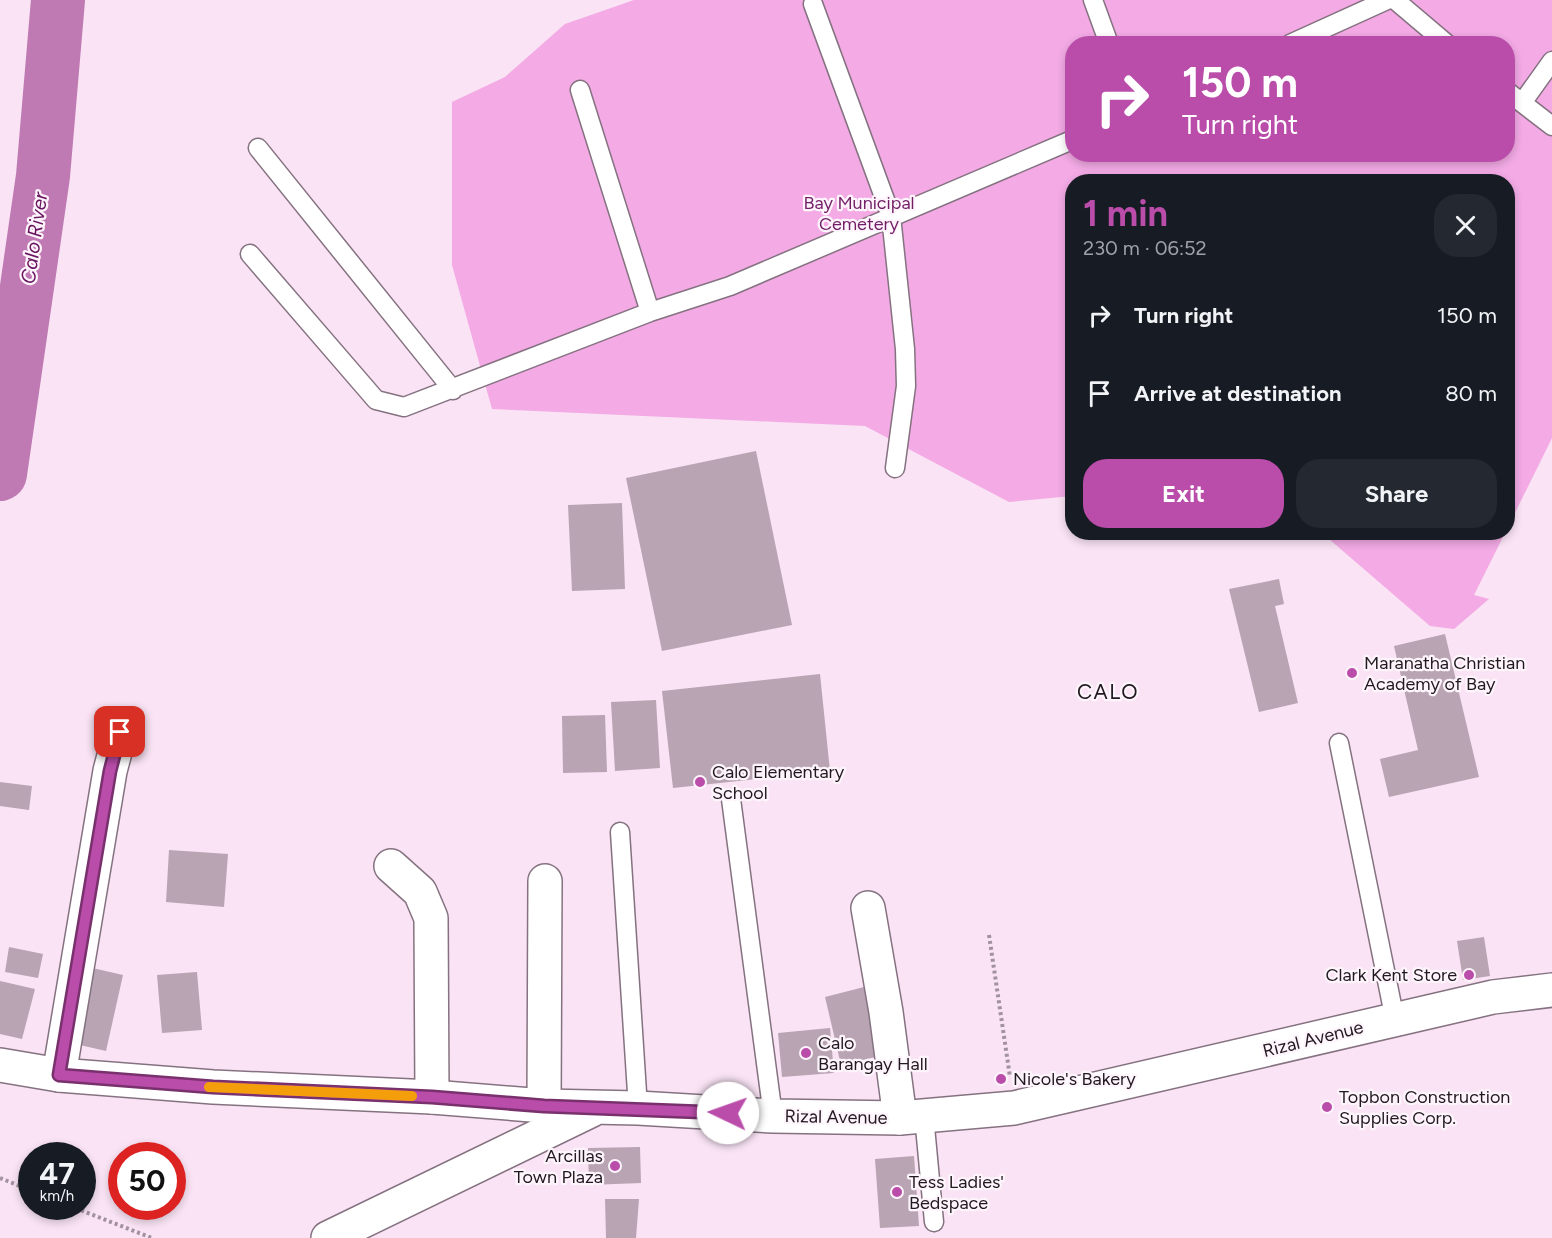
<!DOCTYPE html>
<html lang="en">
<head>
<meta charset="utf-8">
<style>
  :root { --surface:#171b24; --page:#242831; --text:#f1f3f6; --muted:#9ea1a6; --accent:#ba4caa }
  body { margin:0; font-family:Figtree,sans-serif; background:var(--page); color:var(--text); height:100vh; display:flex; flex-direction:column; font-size:22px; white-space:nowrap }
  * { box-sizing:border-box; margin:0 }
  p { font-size:20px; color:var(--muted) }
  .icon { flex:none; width:33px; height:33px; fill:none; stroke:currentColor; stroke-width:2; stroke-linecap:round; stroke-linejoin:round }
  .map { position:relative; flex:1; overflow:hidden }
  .drawer { position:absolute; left:1065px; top:174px; width:450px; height:366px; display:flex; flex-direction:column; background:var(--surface); border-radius:24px; box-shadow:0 3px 9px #0003 }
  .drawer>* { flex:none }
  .top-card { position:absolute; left:1065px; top:36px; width:450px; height:126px; border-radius:24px; box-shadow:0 3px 9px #0003; background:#ba4caa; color:#fff; overflow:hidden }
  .speed { position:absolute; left:18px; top:1142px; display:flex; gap:12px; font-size:30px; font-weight:700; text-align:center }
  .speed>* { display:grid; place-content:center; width:78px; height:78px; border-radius:50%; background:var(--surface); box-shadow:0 3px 9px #0003; line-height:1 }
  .speed small { font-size:15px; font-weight:400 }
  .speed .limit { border:9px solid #d22; background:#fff; color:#111 }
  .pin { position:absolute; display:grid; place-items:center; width:51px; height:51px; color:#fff; margin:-26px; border-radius:12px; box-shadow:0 3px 9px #0006 }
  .me { position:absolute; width:66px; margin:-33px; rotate:273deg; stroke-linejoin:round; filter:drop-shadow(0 0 4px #0008) }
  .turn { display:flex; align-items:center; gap:21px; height:126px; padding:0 18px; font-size:27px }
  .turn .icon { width:78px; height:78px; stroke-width:2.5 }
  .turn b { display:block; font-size:42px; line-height:51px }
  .round { display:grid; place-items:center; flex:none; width:63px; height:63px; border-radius:24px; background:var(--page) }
  .overview { display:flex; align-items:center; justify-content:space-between; height:102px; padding:0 18px }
  h1 { font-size:36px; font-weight:700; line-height:45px; color:var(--accent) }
  .primary-button { display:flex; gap:12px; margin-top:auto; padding:12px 18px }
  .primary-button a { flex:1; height:69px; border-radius:24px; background:var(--accent); color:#fff; font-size:24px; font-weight:700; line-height:69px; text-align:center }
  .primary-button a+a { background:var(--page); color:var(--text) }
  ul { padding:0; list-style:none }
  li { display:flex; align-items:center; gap:18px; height:78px; padding:0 18px }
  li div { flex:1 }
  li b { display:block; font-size:22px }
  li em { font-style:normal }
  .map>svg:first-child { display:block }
  .green { fill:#f3aae5; fill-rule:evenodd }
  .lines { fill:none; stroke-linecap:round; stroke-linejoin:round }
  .river { stroke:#c07ab3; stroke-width:54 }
  .building { fill:#b8a4b3 }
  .service-casing { stroke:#857280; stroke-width:21 }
  .minor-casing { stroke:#857280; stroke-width:36 }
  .secondary-casing { stroke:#857280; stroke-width:36 }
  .path { stroke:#a2919e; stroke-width:4; stroke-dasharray:3 3; stroke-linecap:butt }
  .service { stroke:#fff; stroke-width:18 }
  .minor { stroke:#fff; stroke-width:33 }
  .secondary { stroke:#fff; stroke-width:33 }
  .route-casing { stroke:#79316e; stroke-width:15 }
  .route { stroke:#ba4caa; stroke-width:10 }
  .slow { stroke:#f59e0b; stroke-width:10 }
  .poi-dot { fill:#ba4caa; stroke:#fef5fc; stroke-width:2 }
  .labels { text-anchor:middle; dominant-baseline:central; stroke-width:4.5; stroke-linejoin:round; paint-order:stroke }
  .park-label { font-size:18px; fill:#721e67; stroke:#fef5fc }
  .poi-label { font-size:18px; fill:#21191f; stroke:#fef5fc; text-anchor:start }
  .street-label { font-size:18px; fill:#21191f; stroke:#fef5fc }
  .water-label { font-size:20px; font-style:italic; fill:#69145f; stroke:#fef5fc }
  .quarter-label { font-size:21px; letter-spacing:1.5px; fill:#21191f; stroke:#fef5fc }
</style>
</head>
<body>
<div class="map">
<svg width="1552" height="1238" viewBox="0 0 1552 1238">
  <rect width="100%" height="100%" fill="#f9e3f4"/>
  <!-- green -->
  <path class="green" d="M 634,0 L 1552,0 L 1552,438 L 1508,527 L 1508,182 L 1072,182 L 1072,496 L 1009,502 L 865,426 L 492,409 L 452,265 L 452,102 L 505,77 L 565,24 ZM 1072,44 L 1508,44 L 1508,154 L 1072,154 Z
    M 1322,533 L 1505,533 L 1474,595 L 1489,599 L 1454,629 L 1430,626 Z"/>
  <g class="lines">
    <!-- river -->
    <path class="river" d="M 0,474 L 43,176 L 58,0"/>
  </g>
  <!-- building -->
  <path class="building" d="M 756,451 L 792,625 L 662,651 L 626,478 Z
    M 622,503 L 625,589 L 572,591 L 568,505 Z
    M 1279,579 L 1284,604 L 1275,606 L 1298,703 L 1259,712 L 1229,589 Z
    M 1445,634 L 1479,777 L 1389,797 L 1380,759 L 1418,750 L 1394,646 Z
    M 820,674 L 830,771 L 673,788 L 662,691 Z
    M 656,700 L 660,768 L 615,771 L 611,702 Z
    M 605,715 L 607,772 L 563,773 L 562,716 Z
    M 0,782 L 32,786 L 29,810 L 0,806 Z
    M 169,850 L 228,854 L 224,907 L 166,902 Z
    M 1484,937 L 1490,976 L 1463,980 L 1457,941 Z
    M 9,947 L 43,954 L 38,978 L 5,972 Z
    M 88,967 L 123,975 L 106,1051 L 71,1043 Z
    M 197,972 L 202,1030 L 162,1033 L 157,975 Z
    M 0,981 L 35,989 L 22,1039 L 0,1034 Z
    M 868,986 L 884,1055 L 841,1065 L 825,997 Z
    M 830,1028 L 834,1073 L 782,1077 L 778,1033 Z
    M 640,1147 L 641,1183 L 589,1185 L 588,1148 Z
    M 914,1156 L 919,1226 L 880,1228 L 875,1159 Z
    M 605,1199 L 639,1199 L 636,1238 L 606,1238 Z"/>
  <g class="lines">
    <!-- service casing -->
    <g class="service-casing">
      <path id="service" d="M 1093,0 L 1109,44
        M 1395,0 L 1447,44
        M 813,4 L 891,216 L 905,349 L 906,386 L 895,468
        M 1290,44 L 1387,0
        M 580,90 L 650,312
        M 1508,92 L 1552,126
        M 1522,103 L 1552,61
        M 258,148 L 453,390
        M 250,254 L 376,400 L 404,407 L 650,312 L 730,286 L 1072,140
        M 1339,743 L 1395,1020
        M 731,799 L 773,1116
        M 620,832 L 638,1108
        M 924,1116 L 934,1222"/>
    </g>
    <!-- minor casing -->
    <g class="minor-casing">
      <path id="minor" d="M 391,866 L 420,892 L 431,918 L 432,1097
        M 868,908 L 886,1012 L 900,1118
        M 59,1075 L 110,771 L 120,733
        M 544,1106 L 545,881"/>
    </g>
    <!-- secondary casing -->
    <g class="secondary-casing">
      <path id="secondary" d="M 0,1065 L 59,1075 L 213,1087 L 432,1097 L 544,1106 L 638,1108 L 773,1116 L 900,1118 L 1014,1108 L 1493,997 L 1552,990
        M 328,1238 L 592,1110"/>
    </g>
    <!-- path -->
    <path class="path" d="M 989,935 L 1010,1077
      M 0,1178 L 32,1191
      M 70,1206 L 152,1238"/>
    <!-- service -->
    <use href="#service" class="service"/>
    <!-- minor -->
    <use href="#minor" class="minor"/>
    <!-- secondary -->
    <use href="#secondary" class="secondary"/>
  </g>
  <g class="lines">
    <!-- route casing -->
    <g class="route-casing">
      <path id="route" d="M 120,732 L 110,771 L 59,1075 L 213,1087 L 432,1097 L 544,1106 L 728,1113"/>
    </g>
    <!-- route -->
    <use href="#route" class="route"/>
    <!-- slow -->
    <path class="slow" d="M 209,1087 L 412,1096"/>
  </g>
  <!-- markers -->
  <g class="poi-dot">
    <circle cx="1352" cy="673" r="6"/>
    <circle cx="700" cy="782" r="6"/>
    <circle cx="1469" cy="975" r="6"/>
    <circle cx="806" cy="1053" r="6"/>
    <circle cx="1001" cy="1079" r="6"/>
    <circle cx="1327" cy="1107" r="6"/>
    <circle cx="615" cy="1166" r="6"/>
    <circle cx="897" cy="1192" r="6"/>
  </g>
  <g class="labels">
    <!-- park labels -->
    <g class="park-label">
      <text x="859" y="203">Bay Municipal<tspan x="859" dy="21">Cemetery</tspan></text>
    </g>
    <!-- poi labels -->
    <g class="poi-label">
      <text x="1364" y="663">Maranatha Christian<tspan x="1364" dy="21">Academy of Bay</tspan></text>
      <text x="712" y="772">Calo Elementary<tspan x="712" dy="21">School</tspan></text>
      <text x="1457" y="975" text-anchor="end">Clark Kent Store</text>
      <text x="818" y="1043">Calo<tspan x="818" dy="21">Barangay Hall</tspan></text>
      <text x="1013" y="1079">Nicole's Bakery</text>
      <text x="1339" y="1097">Topbon Construction<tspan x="1339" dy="21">Supplies Corp.</tspan></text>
      <text x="603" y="1156" text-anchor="end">Arcillas<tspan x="603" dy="21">Town Plaza</tspan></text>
      <text x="909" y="1182">Tess Ladies'<tspan x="909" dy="21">Bedspace</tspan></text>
    </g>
    <!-- street labels -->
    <g class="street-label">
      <text transform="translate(1313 1039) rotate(-14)">Rizal Avenue</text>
      <text transform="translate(836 1117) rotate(1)">Rizal Avenue</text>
    </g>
    <!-- water labels -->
    <g class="water-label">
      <text transform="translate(34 238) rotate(-82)">Calo River</text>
    </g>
    <!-- quarter labels -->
    <g class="quarter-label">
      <text x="1108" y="691">CALO</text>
    </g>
  </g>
</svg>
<div class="speed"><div>47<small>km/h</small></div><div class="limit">50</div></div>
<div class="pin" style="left:120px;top:732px;background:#d93025"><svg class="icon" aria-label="arrive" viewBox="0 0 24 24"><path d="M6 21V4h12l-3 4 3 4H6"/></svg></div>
<svg class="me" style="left:728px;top:1113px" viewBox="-20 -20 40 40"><circle r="19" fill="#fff"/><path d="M0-13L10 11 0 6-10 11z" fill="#ba4caa"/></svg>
<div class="top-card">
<div class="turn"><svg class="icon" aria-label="right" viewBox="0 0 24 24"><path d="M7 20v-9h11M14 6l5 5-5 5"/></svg><div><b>150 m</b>Turn right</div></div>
</div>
<section class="drawer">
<div class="overview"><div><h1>1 min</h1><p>230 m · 06:52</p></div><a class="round"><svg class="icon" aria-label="close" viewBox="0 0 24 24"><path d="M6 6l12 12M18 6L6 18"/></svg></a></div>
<ul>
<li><svg class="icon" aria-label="right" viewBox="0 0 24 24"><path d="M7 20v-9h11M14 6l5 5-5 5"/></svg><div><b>Turn right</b></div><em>150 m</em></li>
<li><svg class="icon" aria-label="arrive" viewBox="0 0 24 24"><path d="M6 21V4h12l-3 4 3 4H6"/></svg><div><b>Arrive at destination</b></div><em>80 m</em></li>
</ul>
<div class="primary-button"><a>Exit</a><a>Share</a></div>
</section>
</div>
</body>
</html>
